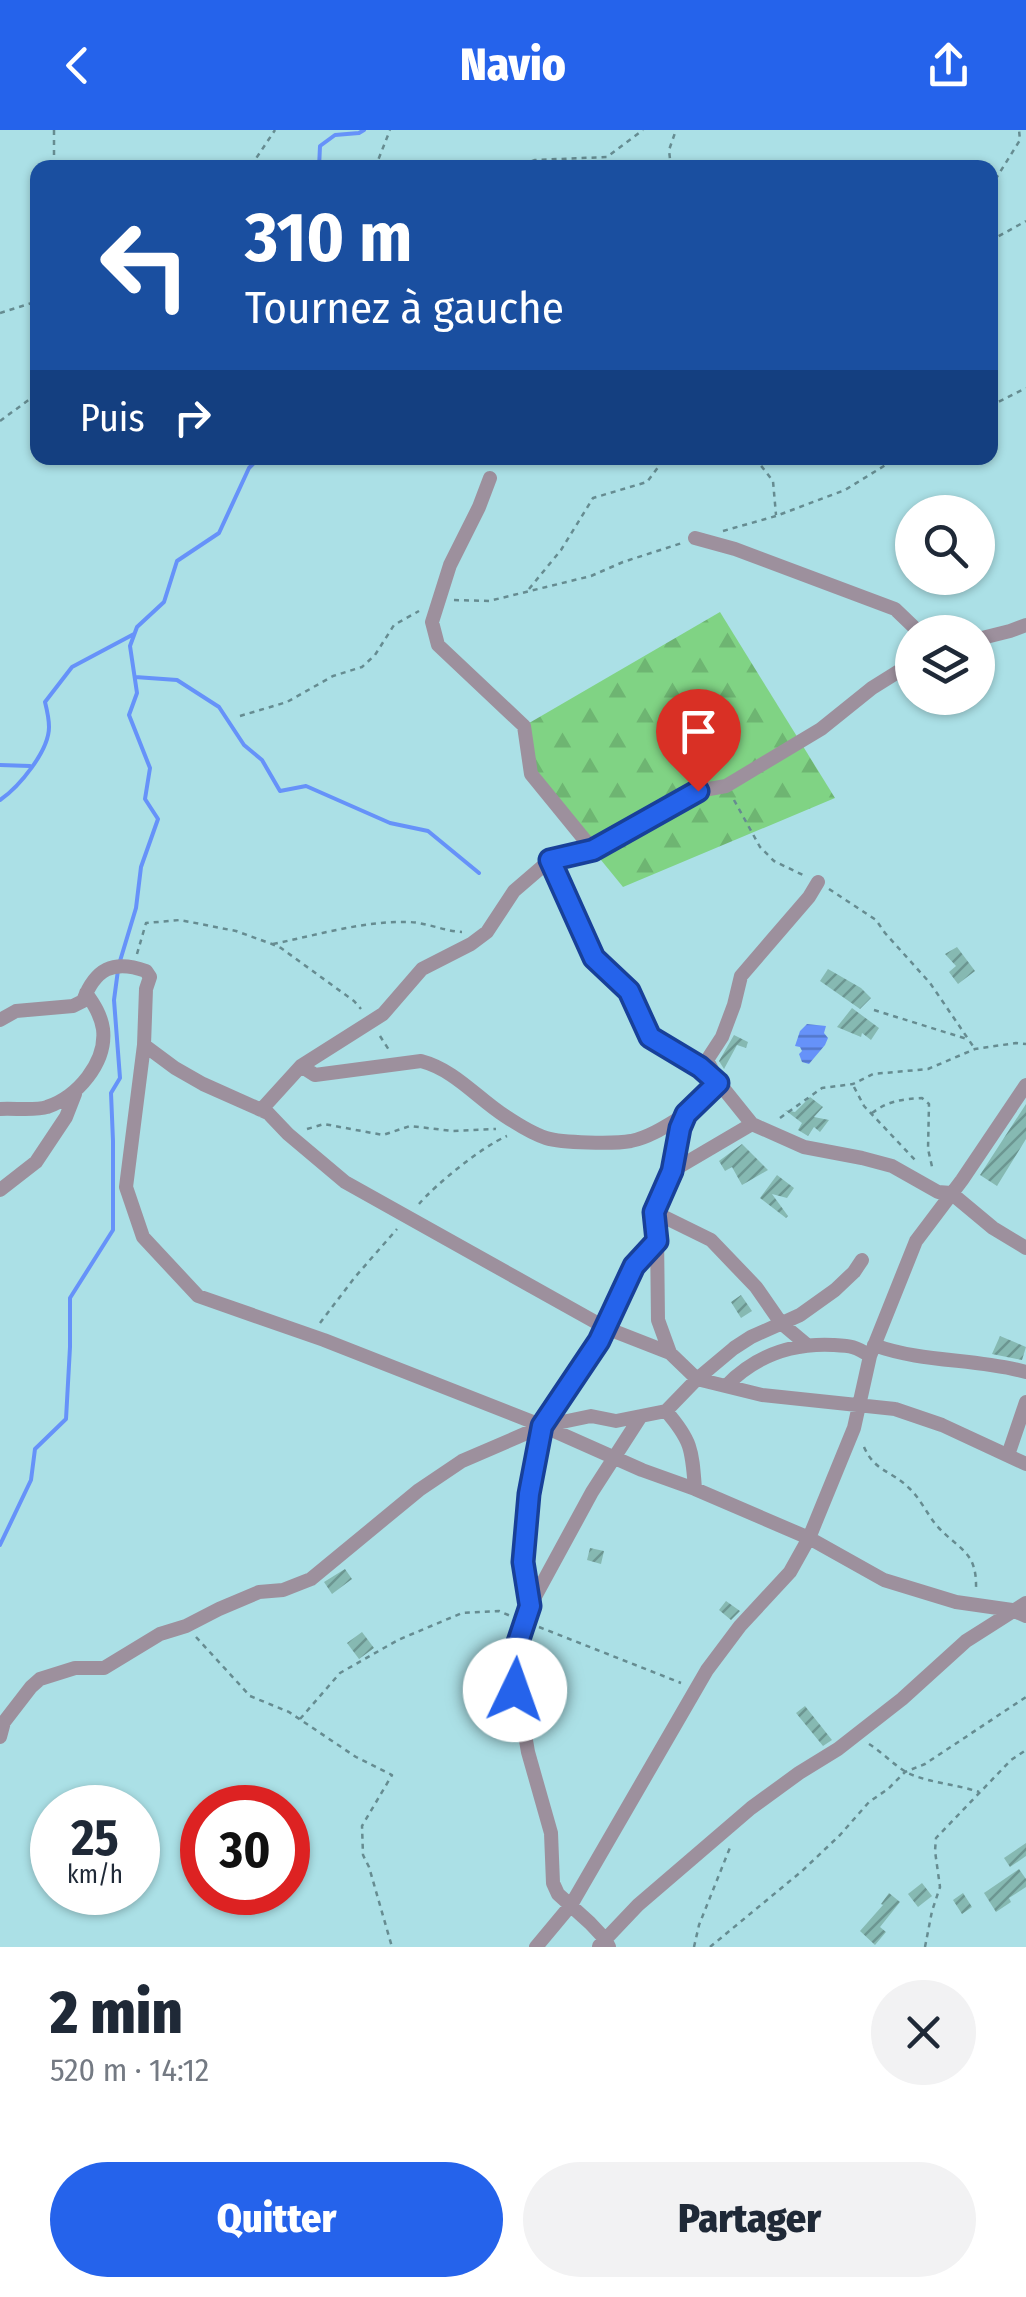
<!DOCTYPE html>
<html lang="fr">
<head>
<meta charset="utf-8">
<style>
  :root { --surface:#fff; --page:#f2f2f3; --text:#1f2937; --muted:#747a83; --accent:#2563eb }
  body { margin:0; font-family:"Fira Sans Condensed",sans-serif; background:var(--page); color:var(--text); height:100vh; display:flex; flex-direction:column; font-size:38px; white-space:nowrap }
  * { box-sizing:border-box; margin:0 }
  p { font-size:32px; color:var(--muted) }
  .icon { flex:none; width:55px; height:55px; fill:none; stroke:currentColor; stroke-width:2; stroke-linecap:round; stroke-linejoin:round }
  .map { position:relative; height:1817px; overflow:hidden }
  .side { display:flex; flex-direction:column; background:var(--surface); flex:1 }
  .side>* { flex:none }
  .guide { position:absolute; left:30px; top:30px; width:968px; height:305px; border-radius:20px; box-shadow:0 2px 8px #0004; background:#1a4fa0; color:#fff; overflow:hidden }
  .buttons { position:absolute; left:895px; top:365px; display:grid; gap:20px }
  .buttons a { display:grid; place-items:center; width:100px; height:100px; border-radius:50%; background:var(--surface); box-shadow:0 2px 8px #0004; font-size:50px }
  .speed { position:absolute; left:30px; top:1655px; display:flex; gap:20px; font-size:50px; font-weight:700; text-align:center }
  .speed>* { display:grid; place-content:center; width:130px; height:130px; border-radius:50%; background:var(--surface); box-shadow:0 2px 8px #0004; line-height:1 }
  .speed small { font-size:25px; font-weight:400 }
  .speed .limit { border:15px solid #d22; background:#fff; color:#111 }
  .pin { position:absolute; display:grid; place-items:center; width:85px; height:85px; color:#fff; margin:-102px -42px; border-radius:50% 50% 50% 0; rotate:-45deg; box-shadow:0 0 10px #0007 }
  .pin .icon { rotate:45deg }
  .me { position:absolute; width:110px; margin:-55px; rotate:3deg; stroke-linejoin:round; filter:drop-shadow(0 0 8px #0008) }
  .turn { display:flex; align-items:center; gap:35px; height:210px; padding:0 50px; font-size:45px }
  .turn .icon { width:130px; height:130px; stroke-width:2.5 }
  .turn b { display:block; font-size:70px; line-height:85px }
  .then { display:flex; align-items:center; height:95px; padding:0 50px; background:#0003; gap:20px; font-size:38px }
  .round { display:grid; place-items:center; flex:none; width:105px; height:105px; border-radius:52px; background:var(--page) }
  .overview { display:flex; align-items:center; justify-content:space-between; height:170px; padding:0 50px }
  h1 { font-size:60px; font-weight:800; line-height:75px }
  .action { display:flex; gap:20px; margin-top:auto; padding:20px 50px }
  .action a { flex:1; height:115px; border-radius:60px; background:var(--accent); color:#fff; font-size:40px; font-weight:800; line-height:115px; text-align:center }
  .action a+a { background:var(--page); color:var(--text) }
  header { display:flex; justify-content:space-between; align-items:center; height:130px; padding:0 50px; background:var(--accent); color:#fff; font-size:45px; font-weight:800 }
  .map>svg:first-child { display:block }
  .forest { fill:url(#forest-firs) }
  .water { fill:url(#water-rules) }
  .lines { fill:none; stroke-linecap:round; stroke-linejoin:round }
  .stream { stroke:#6692f9; stroke-width:4 }
  .building { fill:url(#building-hatch) }
  .path { stroke:#668c91; stroke-width:2.5; stroke-dasharray:5 5; stroke-linecap:butt }
  .minor { stroke:#9d909d; stroke-width:14 }
  .route-casing { stroke:#184099; stroke-width:25 }
  .route { stroke:#2563eb; stroke-width:18 }
</style>
</head>
<body>
<header><svg class="icon" aria-label="back" viewBox="0 0 24 24"><path d="M15 5l-7 7 7 7"/></svg>Navio<svg class="icon" aria-label="share" viewBox="0 0 24 24"><path d="M12 15V3M7 8l5-5 5 5M5 13v7h14v-7"/></svg></header>
<div class="map">
<svg width="1026" height="1817" viewBox="0 0 1026 1817">
  <defs>
    <pattern id="forest-firs" width="22" height="20" patternUnits="userSpaceOnUse" patternTransform="scale(2.5)"><rect width="22" height="20" fill="#80d384"/><path d="M5 1l3.5 6h-7zM16 11l3.5 6h-7z" fill="#6eb572"/></pattern>
    <pattern id="water-rules" width="6" height="5" patternUnits="userSpaceOnUse" patternTransform="scale(2.5)"><rect width="6" height="5" fill="#6692f9"/><path d="M0 2.5h6" fill="none" stroke="#5377ca"/></pattern>
    <pattern id="building-hatch" width="6" height="6" patternUnits="userSpaceOnUse" patternTransform="scale(2.5)"><rect width="6" height="6" fill="#86b9b2"/><path d="M-1 1l2-2M0 6l6-6M5 7l2-2" fill="none" stroke="#6c9691"/></pattern>
  </defs>
  <rect width="100%" height="100%" fill="#abe0e6"/>
  <!-- forest -->
  <path class="forest" d="M 720,482 L 835,668 L 623,757 L 531,644 L 524,596 Z"/>
  <!-- water -->
  <path class="water" d="M 807,894 L 826,896 L 824,903 L 828,908 L 825,915 L 809,934 L 802,932 L 799,924 L 802,921 L 800,917 L 795,916 L 800,901 Z"/>
  <g class="lines">
    <!-- stream -->
    <path class="stream" d="M 319,38 L 320,16 L 335,5 L 359,3 L 364,0
      M 135,547 L 177,550 L 219,577 L 244,615 L 262,630 L 280,661 L 306,656 L 390,693 L 428,701 L 479,743
      M 0,635 L 30,636
      M 0,670 C 19,657 49,621 49,597 C 49,589 47,580 45,572 L 72,537 L 134,504
      M 120,831 L 136,778 L 141,737 L 158,689 L 145,669 L 150,638 L 129,585 L 137,563 L 130,516 L 137,497 L 164,472 L 177,431 L 219,403 L 249,338 L 259,328
      M 0,1415 L 31,1350 L 35,1319 L 66,1289 L 70,1217 L 70,1168 L 113,1100 L 113,1011 L 111,963 L 120,948 L 114,870 L 118,840"/>
  </g>
  <!-- building -->
  <path class="building" d="M 957,817 L 975,841 L 958,854 L 949,842 L 956,836 L 945,824 Z
    M 828,839 L 861,858 L 871,868 L 860,879 L 820,851 Z
    M 852,878 L 879,898 L 871,910 L 862,903 L 861,907 L 837,897 Z
    M 734,905 L 748,912 L 746,918 L 737,915 L 724,939 L 719,931 Z
    M 810,967 L 823,977 L 814,987 L 829,990 L 820,1002 L 814,997 L 808,1006 L 798,1000 L 802,993 L 785,980 L 795,982 Z
    M 1026,974 L 1026,1009 L 997,1056 L 980,1045 Z
    M 742,1014 L 768,1040 L 742,1055 L 732,1037 L 725,1041 L 719,1031 Z
    M 777,1045 L 794,1058 L 787,1068 L 772,1064 L 788,1086 L 786,1088 L 760,1068 Z
    M 741,1165 L 752,1181 L 741,1188 L 731,1172 Z
    M 1000,1206 L 1026,1217 L 1022,1230 L 992,1224 Z
    M 590,1418 L 604,1421 L 601,1434 L 587,1430 Z
    M 345,1439 L 352,1449 L 332,1464 L 324,1452 Z
    M 726,1471 L 740,1481 L 731,1490 L 719,1480 Z
    M 362,1502 L 374,1518 L 359,1529 L 347,1513 Z
    M 805,1576 L 832,1610 L 823,1616 L 796,1583 Z
    M 1026,1713 L 1026,1726 L 1010,1737 L 1004,1728 Z
    M 1019,1739 L 1026,1749 L 1026,1757 L 1009,1768 L 1011,1772 L 996,1782 L 984,1763 Z
    M 922,1753 L 932,1766 L 918,1777 L 908,1764 Z
    M 889,1763 L 900,1772 L 880,1797 L 886,1802 L 875,1815 L 860,1801 L 883,1775 L 881,1774 Z
    M 963,1763 L 972,1777 L 962,1784 L 953,1770 Z"/>
  <g class="lines">
    <!-- path -->
    <path class="path" d="M 54,0 L 54,38
      M 251,36 L 275,0
      M 375,38 L 390,0
      M 513,38 L 535,30 L 607,27 L 643,0
      M 671,38 L 669,20 L 676,0
      M 990,58 L 1020,10 L 1019,0
      M 990,111 L 1026,91
      M 0,183 L 38,171
      M 990,276 L 1026,258
      M 0,291 L 38,263
      M 755,328 L 773,351 L 776,385
      M 723,401 L 776,386 L 845,360 L 897,328
      M 529,459 L 561,420 L 593,368 L 647,352 L 665,328
      M 454,470 L 489,471 L 591,446 L 623,432 L 682,413
      M 240,586 L 287,572 L 333,546 L 362,537 L 375,525 L 394,495 L 419,481
      M 734,670 L 760,717 L 774,731 L 805,746
      M 829,759 L 876,790 L 885,803 L 930,853 L 975,919
      M 273,814 C 317,805 363,791 407,792 C 426,792 443,801 462,802
      M 137,824 L 146,793 L 180,790 L 236,801 L 272,814 L 281,818 L 354,871 L 361,879
      M 874,880 L 967,909
      M 380,906 L 389,920
      M 854,957 L 864,976 L 916,1031
      M 872,983 C 888,971 902,969 922,968 L 929,974 L 928,1019 L 933,1041
      M 780,988 L 822,958 L 853,954 L 873,944 L 928,939 L 975,919 L 1016,913 L 1026,914
      M 307,999 L 324,994 L 383,1005 L 410,996 L 453,1001 L 496,999
      M 419,1074 C 436,1054 483,1016 507,1006
      M 320,1193 L 355,1147 L 397,1099
      M 864,1317 C 875,1342 891,1340 909,1358 C 920,1368 927,1384 937,1396 C 959,1420 977,1421 976,1458 L 978,1460
      M 539,1497 L 681,1553
      M 196,1507 L 250,1566 L 289,1582 L 356,1627 L 392,1645 L 362,1696 L 363,1725 L 369,1737 L 392,1817
      M 300,1589 L 340,1543 L 398,1510 L 462,1483 L 499,1481 L 513,1487
      M 869,1614 C 883,1623 895,1636 908,1643 C 929,1653 956,1654 979,1662
      M 694,1817 L 699,1795 L 731,1715
      M 710,1817 L 802,1741 L 840,1705 L 869,1672 L 888,1659 L 905,1642 L 925,1634 L 1026,1567
      M 925,1817 L 932,1781 L 940,1757 L 935,1721 L 936,1708 L 1011,1630 L 1026,1620"/>
    <!-- minor -->
    <path class="minor" d="M 490,348 L 479,377 L 450,435 L 432,492 L 438,515 L 524,596 L 531,644 L 593,720
      M 695,408 L 735,419 L 895,479 L 919,502
      M 978,509 L 1010,501 L 1026,495
      M 550,730 L 594,828 L 629,861 L 650,907 L 701,937 L 719,953 L 752,994 L 804,1017 L 862,1028 L 892,1036 L 938,1062 L 951,1063 L 993,1098 L 1026,1118
      M 0,890 L 16,881 L 73,876 L 83,871 C 95,839 113,829 146,841 L 150,847 L 146,859 L 144,915 L 175,938 L 203,954 L 268,983 L 288,1004 L 345,1052 L 606,1198 L 670,1223 L 697,1249 L 762,1265 L 895,1279 L 942,1295 L 1026,1334
      M 144,915 L 126,1057 L 143,1107 L 198,1166 L 324,1210 L 543,1296 L 642,1340 L 695,1359 L 809,1408 L 884,1450 L 956,1472 L 1012,1480 L 1026,1486
      M 301,936 L 315,945 L 421,931 C 455,940 477,968 505,986 C 517,994 533,1004 546,1008 C 562,1013 614,1014 631,1011 C 651,1007 669,994 686,984
      M 0,979 C 14,978 36,981 47,977 C 77,967 107,933 103,899 C 101,885 94,874 86,863
      M 261,980 L 301,936 L 383,884 L 422,839 L 471,814 L 487,802 L 514,761 L 550,730 L 593,720 L 698,661 L 726,656 L 821,599 L 872,558 L 912,533
      M 672,1041 L 752,994
      M 0,1060 L 36,1032 L 66,987 L 75,964
      M 654,1082 L 711,1110 L 756,1157 L 781,1193 L 806,1214
      M 874,1215 C 923,1233 976,1228 1026,1242
      M 670,1223 L 658,1190 L 657,1105 L 654,1082 L 672,1041 L 679,999 L 686,984 L 719,953 L 707,930 L 722,907 L 734,875 L 741,846 L 809,767 L 818,752
      M 726,1256 C 755,1226 791,1213 833,1215 C 851,1216 855,1216 870,1226
      M 666,1281 C 692,1311 692,1320 695,1359
      M 1008,1325 L 1026,1272
      M 530,1475 L 523,1432 L 529,1364 L 543,1296 L 599,1211 L 634,1136 L 657,1111
      M 0,1607 L 4,1592 L 31,1557 L 40,1549 L 75,1538 L 104,1538 L 160,1504 L 186,1496 L 219,1479 L 259,1462 L 283,1460 L 311,1449 L 419,1360 L 462,1331 L 543,1296 L 591,1286 L 616,1291 L 666,1281 L 697,1249 L 734,1218 L 751,1207 L 800,1185 L 835,1160 L 854,1142 L 862,1130
      M 599,1816 L 638,1775 L 751,1678 L 799,1643 L 838,1619 L 902,1569 L 966,1511 L 1026,1473
      M 536,1817 L 571,1775 L 707,1540 L 740,1496 L 790,1442 L 809,1408 L 854,1298 L 870,1226 L 916,1111 L 962,1050 L 1026,955
      M 609,1817 L 605,1809 L 590,1793 L 558,1764 L 553,1753 L 551,1703 L 528,1622 L 512,1530 L 530,1476 L 592,1362 L 641,1286"/>
  </g>
  <g class="lines">
    <!-- route casing -->
    <g class="route-casing">
      <path id="route" d="M 515,1560 L 512,1530 L 530,1476 L 523,1432 L 529,1364 L 542,1296 L 599,1211 L 634,1136 L 657,1111 L 654,1082 L 672,1041 L 680,998 L 686,984 L 718,953 L 700,937 L 650,907 L 629,861 L 594,828 L 550,730 L 593,720 L 698,661"/>
    </g>
    <!-- route -->
    <use href="#route" class="route"/>
  </g>
</svg>
<div class="buttons">
<a><svg class="icon" aria-label="search" viewBox="0 0 24 24"><circle cx="10" cy="10" r="6"/><path d="M15 15l6 6"/></svg></a>
<a><svg class="icon" aria-label="layers" viewBox="0 0 24 24"><path d="M12 4l9 5-9 5-9-5zM3 14l9 5 9-5"/></svg></a>
</div>
<div class="speed"><div>25<small>km/h</small></div><div class="limit">30</div></div>
<div class="pin" style="left:698px;top:661px;background:#d93025"><svg class="icon" aria-label="arrive" viewBox="0 0 24 24"><path d="M6 21V4h12l-3 4 3 4H6"/></svg></div>
<svg class="me" style="left:515px;top:1560px" viewBox="-20 -20 40 40"><circle r="19" fill="#fff"/><path d="M0-13L10 11 0 6-10 11z" fill="#2563eb"/></svg>
<div class="guide">
<div class="turn"><svg class="icon" aria-label="left" viewBox="0 0 24 24"><path d="M17 20v-9H6M10 6l-5 5 5 5"/></svg><div><b>310 m</b>Tournez à gauche</div></div>
<div class="then">Puis<svg class="icon" aria-label="right" viewBox="0 0 24 24"><path d="M7 20v-9h11M14 6l5 5-5 5"/></svg></div>
</div>
</div>
<section class="side">
<div class="overview"><div><h1>2 min</h1><p>520 m · 14:12</p></div><a class="round"><svg class="icon" aria-label="close" viewBox="0 0 24 24"><path d="M6 6l12 12M18 6L6 18"/></svg></a></div>
<div class="action"><a>Quitter</a><a>Partager</a></div>
</section>
</body>
</html>
